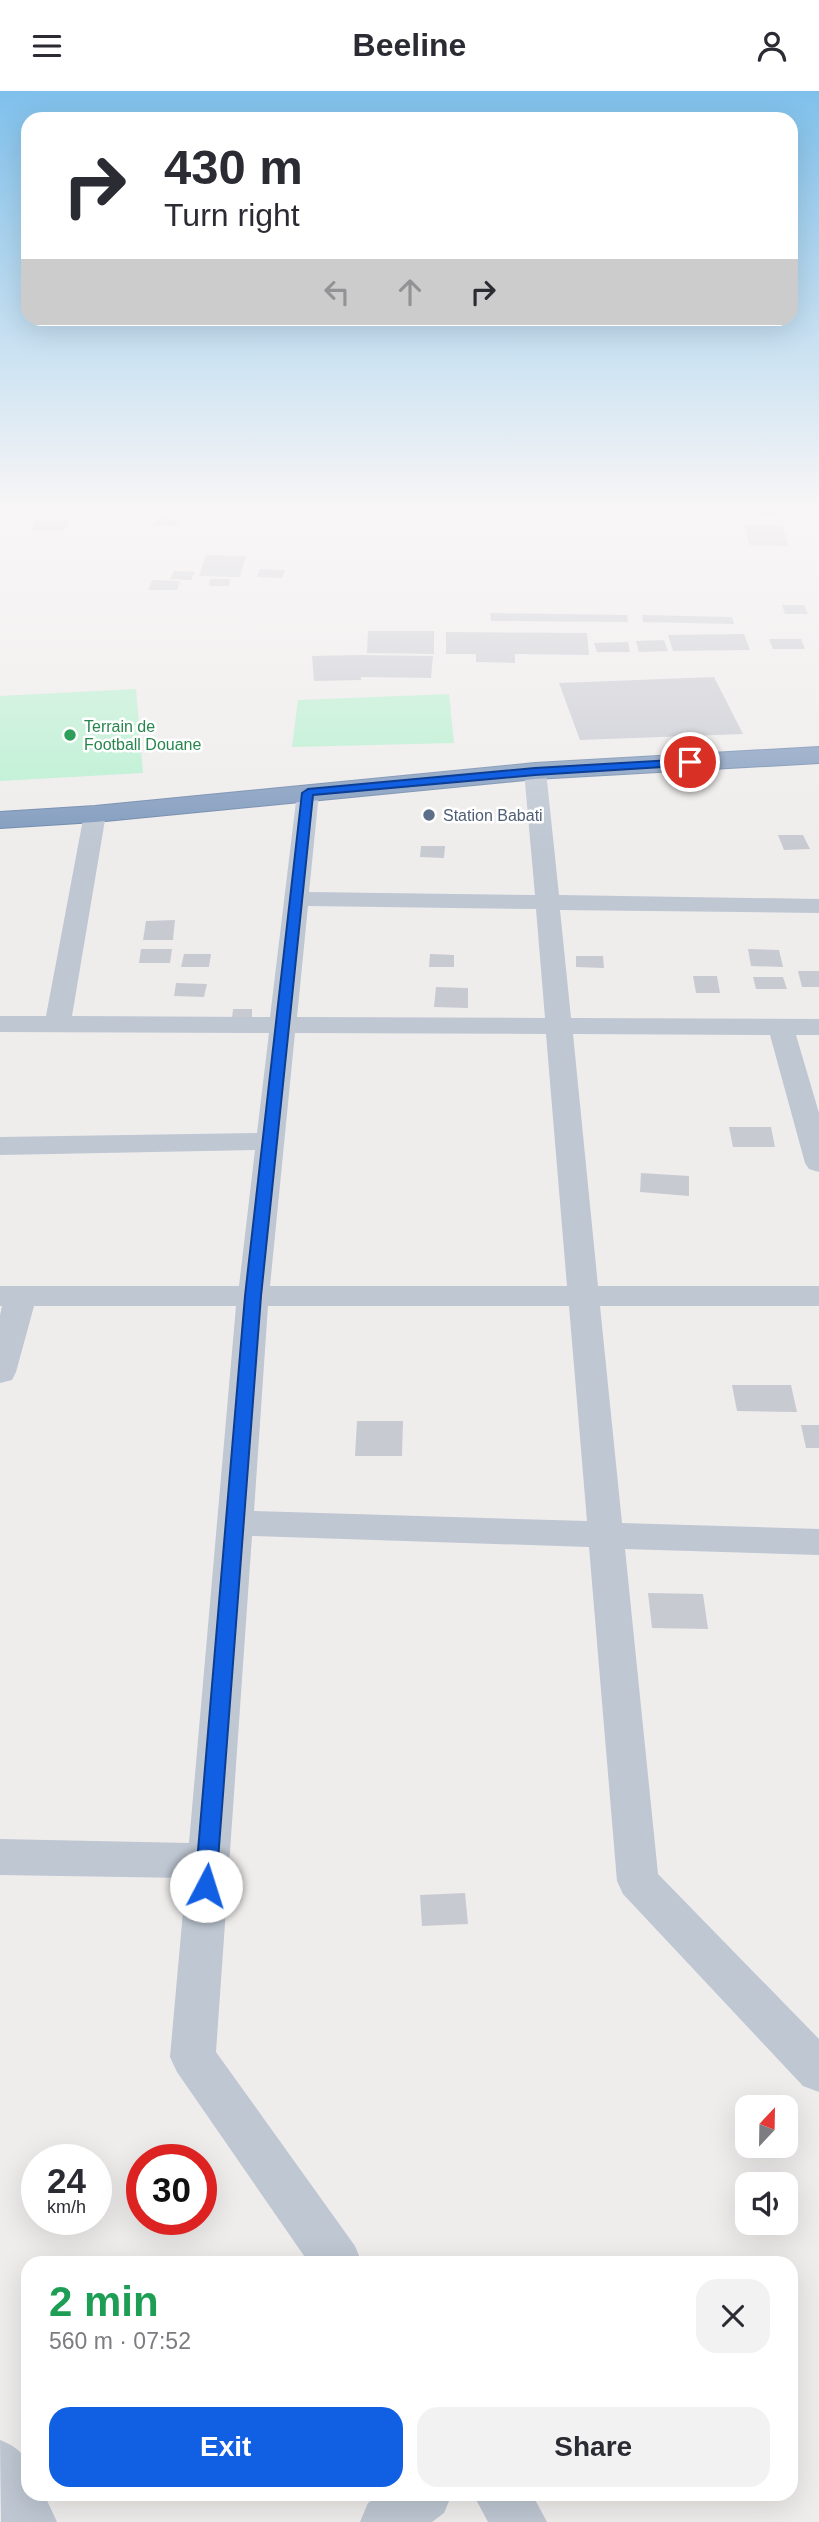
<!DOCTYPE html>
<html lang="en">
<head>
<meta charset="utf-8">
<style>
  :root { --surface:#fff; --page:#f2f2f3; --text:#2b2b33; --muted:#7c7c81; --accent:#1160e3 }
  body { margin:0; font-family:Helvetica,sans-serif; background:var(--page); color:var(--text); height:100vh; display:flex; flex-direction:column; font-size:26px; white-space:nowrap }
  * { box-sizing:border-box; margin:0 }
  p { font-size:23px; color:var(--muted) }
  .icon { flex:none; width:38px; height:38px; fill:none; stroke:currentColor; stroke-width:2; stroke-linecap:round; stroke-linejoin:round }
  .map { position:relative; flex:1; overflow:hidden }
  .details { position:absolute; left:21px; top:2165px; width:777px; height:245px; display:flex; flex-direction:column; background:var(--surface); border-radius:21px; box-shadow:0 7px 28px #0002 }
  .details>* { flex:none }
  .guide { position:absolute; left:21px; top:21px; width:777px; height:214px; border-radius:21px; box-shadow:0 7px 28px #0002; background:#fff; color:var(--text); overflow:hidden }
  .needle { width:46px; rotate:22deg }
  .tools { position:absolute; left:735px; top:2004px; display:grid; gap:14px }
  .tools a { display:grid; place-items:center; width:63px; height:63px; border-radius:14px; background:var(--surface); box-shadow:0 7px 28px #0002; font-size:35px }
  .speed { position:absolute; left:21px; top:2053px; display:flex; gap:14px; font-size:35px; font-weight:700; text-align:center }
  .speed>* { display:grid; place-content:center; width:91px; height:91px; border-radius:50%; background:var(--surface); box-shadow:0 7px 28px #0002; line-height:1 }
  .speed small { font-size:18px; font-weight:400 }
  .speed .limit { border:10px solid #d22; background:#fff; color:#111 }
  .pin { position:absolute; display:grid; place-items:center; width:60px; height:60px; color:#fff; margin:-30px; border:4px solid #fff; border-radius:50%; box-shadow:0 2px 7px #0007 }
  .me { position:absolute; width:77px; margin:-38px; rotate:5deg; stroke-linejoin:round; filter:drop-shadow(0 0 5px #0008) }
  .turn { display:flex; align-items:center; gap:24px; height:147px; padding:0 28px; font-size:32px }
  .turn .icon { width:91px; height:91px; stroke-width:2.5 }
  .turn b { display:block; font-size:49px; line-height:60px }
  .lanes { display:flex; align-items:center; height:66px; padding:0 28px; background:#0003; justify-content:center; gap:35px; direction:ltr }
  .lanes .off { opacity:.35 }
  .round { display:grid; place-items:center; flex:none; width:74px; height:74px; border-radius:21px; background:var(--page) }
  .head { display:flex; align-items:center; justify-content:space-between; height:119px; padding:0 28px }
  h1 { font-size:42px; font-weight:700; line-height:52px; color:#1e9e55 }
  .button { display:flex; gap:14px; margin-top:auto; padding:14px 28px }
  .button a { flex:1; height:80px; border-radius:21px; background:var(--accent); color:#fff; font-size:28px; font-weight:700; line-height:80px; text-align:center }
  .button a+a { background:var(--page); color:var(--text) }
  header { display:flex; justify-content:space-between; align-items:center; height:91px; padding:0 28px; background:var(--surface); font-size:32px; font-weight:700 }
  .map>svg:first-child { display:block }
  .green { fill:#b7f0d0 }
  .building { fill:#c8cad2 }
  .lines { fill:none; stroke-linecap:round; stroke-linejoin:round }
  .highway-casing { stroke:#6c86a9; stroke-width:2 }
  .street { fill:#bec7d2; fill-rule:evenodd }
  .highway { fill:#819bbe; fill-rule:evenodd }
  .route { fill:#1160e3; stroke:#0b3e94; stroke-width:2 }
  .leisure-dot { fill:#2e9e5b; stroke:#fff; stroke-width:2.5 }
  .service-dot { fill:#5c6f8a; stroke:#fff; stroke-width:2.5 }
  .labels { text-anchor:middle; dominant-baseline:central; stroke-width:5; stroke-linejoin:round; paint-order:stroke }
  .far-leisure-label { font-size:16px; fill:#27864d; stroke:#fff; text-anchor:start }
  .far-service-label { font-size:16px; fill:#4e5e75; stroke:#fff; text-anchor:start }
</style>
</head>
<body>
<header><svg class="icon" aria-label="menu" viewBox="0 0 24 24"><path d="M4 6h16M4 12h16M4 18h16"/></svg>Beeline<svg class="icon" aria-label="person" viewBox="0 0 24 24"><circle cx="12" cy="8" r="4"/><path d="M4 21q1-7 8-7t8 7"/></svg></header>
<div class="map">
<svg width="819" height="2431" viewBox="0 0 819 2431">
  <rect width="100%" height="100%" fill="#efecec"/>
  <!-- green -->
  <path class="green" d="M 136,598 L 143,682 L 0,690 L 0,605 Z
    M 449,603 L 454,652 L 292,656 L 298,609 Z"/>
  <!-- building -->
  <path class="building" d="M 730,416 L 780,416 L 780,425 L 730,423 Z
    M 36,428 L 69,429 L 64,440 L 31,440 Z
    M 158,428 L 179,429 L 176,435 L 155,434 Z
    M 745,434 L 783,435 L 788,455 L 749,454 Z
    M 206,464 L 246,465 L 240,486 L 199,485 Z
    M 260,478 L 285,479 L 282,487 L 257,486 Z
    M 174,480 L 195,481 L 191,489 L 170,488 Z
    M 210,488 L 230,488 L 229,495 L 209,495 Z
    M 152,489 L 180,490 L 177,499 L 148,499 Z
    M 782,514 L 804,514 L 808,523 L 785,523 Z
    M 490,522 L 627,524 L 628,531 L 491,530 Z
    M 642,524 L 732,526 L 734,533 L 643,531 Z
    M 368,540 L 434,540 L 434,563 L 367,562 Z
    M 446,541 L 587,542 L 589,564 L 515,563 L 515,572 L 476,571 L 476,563 L 446,563 Z
    M 744,543 L 750,559 L 673,560 L 668,544 Z
    M 769,548 L 801,548 L 805,558 L 773,558 Z
    M 664,549 L 668,560 L 639,561 L 636,550 Z
    M 628,551 L 630,561 L 597,561 L 594,552 Z
    M 359,564 L 433,565 L 431,587 L 361,586 L 361,589 L 314,590 L 312,565 Z
    M 714,586 L 743,643 L 580,649 L 559,592 Z
    M 778,744 L 803,744 L 810,758 L 784,759 Z
    M 421,755 L 445,755 L 444,767 L 420,766 Z
    M 175,829 L 173,849 L 143,849 L 146,830 Z
    M 141,858 L 172,858 L 170,872 L 139,872 Z
    M 748,858 L 779,859 L 783,876 L 751,875 Z
    M 184,863 L 211,863 L 209,876 L 181,876 Z
    M 430,863 L 454,864 L 454,876 L 429,876 Z
    M 576,865 L 603,865 L 604,877 L 576,876 Z
    M 798,880 L 819,880 L 819,896 L 802,896 Z
    M 693,885 L 717,885 L 720,902 L 696,902 Z
    M 753,886 L 783,886 L 787,898 L 756,898 Z
    M 176,892 L 207,893 L 204,906 L 174,905 Z
    M 436,896 L 468,897 L 468,917 L 434,916 Z
    M 233,918 L 252,918 L 252,927 L 232,927 Z
    M 729,1036 L 771,1036 L 775,1056 L 733,1056 Z
    M 641,1082 L 689,1085 L 689,1105 L 640,1101 Z
    M 732,1294 L 791,1294 L 797,1321 L 737,1320 Z
    M 357,1330 L 403,1330 L 402,1365 L 355,1365 Z
    M 801,1334 L 819,1334 L 819,1357 L 806,1357 Z
    M 648,1502 L 703,1503 L 708,1538 L 652,1537 Z
    M 465,1802 L 468,1833 L 422,1835 L 420,1804 Z"/>
  <g class="lines">
    <!-- highway casing -->
    <g class="highway-casing">
      <path id="highway" d="M 819,656 L 819,672 L 535,688 L 95,731 L 0,737 L 0,721 L 95,715 L 535,672 Z"/>
    </g>
    <!-- street -->
    <path class="street" d="M 535,673 L 543,675 L 546,680 L 559,804 L 819,808 L 819,822 L 560,819 L 571,927 L 819,928 L 819,944 L 796,944 L 819,1022 L 819,1081 L 809,1078 L 805,1072 L 770,944 L 573,943 L 598,1195 L 819,1195 L 819,1215 L 600,1215 L 622,1432 L 819,1438 L 819,1464 L 625,1458 L 658,1783 L 819,1948 L 819,2001 L 803,1995 L 623,1803 L 617,1790 L 589,1456 L 252,1445 L 216,1961 L 355,2155 L 362,2172 L 309,2172 L 177,1981 L 170,1966 L 186,1787 L 0,1784 L 0,1748 L 189,1752 L 236,1215 L 34,1215 L 16,1281 L 12,1289 L 0,1292 L 0,1224 L 2,1215 L 0,1215 L 0,1195 L 239,1195 L 255,1059 L 0,1064 L 0,1046 L 257,1042 L 269,942 L 0,941 L 0,925 L 46,925 L 84,723 L 87,718 L 103,718 L 106,723 L 72,925 L 270,926 L 297,702 L 300,697 L 316,697 L 319,702 L 309,801 L 535,804 L 524,680 L 527,675 ZM 308,815 L 536,818 L 545,927 L 297,926 ZM 295,942 L 546,943 L 567,1195 L 270,1195 ZM 268,1215 L 569,1215 L 587,1430 L 254,1420 Z
      M 0,2349 C 30,2361 28,2373 28,2403 L 44,2403 L 57,2431 L 1,2431 Z
      M 381,2403 L 452,2403 L 444,2422 L 432,2431 L 360,2431 L 368,2412 Z
      M 473,2403 L 532,2403 L 547,2431 L 488,2431 Z"/>
    <!-- highway -->
    <use href="#highway" class="highway"/>
  </g>
  <!-- sky -->
  <linearGradient id="sky" x2="0" y2="1"><stop stop-color="#7fc0eb"/><stop offset="0.55" stop-color="#f8f6f6"/><stop offset="1" stop-color="#f8f6f6" stop-opacity="0"/></linearGradient>
  <rect width="819" height="756" fill="url(#sky)"/>
  <!-- route -->
  <path class="route" d="M 690,668 L 695,671 L 694,674 L 535,684 L 313,704 L 261,1205 L 216,1795 L 213,1801 L 206,1804 L 198,1801 L 195,1795 L 245,1205 L 302,702 L 308,698 L 535,677 Z"/>
  <!-- markers -->
  <circle class="leisure-dot" cx="70" cy="644" r="7"/>
  <circle class="service-dot" cx="429" cy="724" r="7"/>
  <g class="labels">
    <!-- far-leisure labels -->
    <g class="far-leisure-label">
      <text x="84" y="635">Terrain de<tspan x="84" dy="18">Football Douane</tspan></text>
    </g>
    <!-- far-service labels -->
    <g class="far-service-label">
      <text x="443" y="724">Station Babati</text>
    </g>
  </g>
</svg>
<div class="tools">
<a><svg class="needle" viewBox="-14 -14 28 28"><path d="M0-13l5 13h-10z" fill="#e53935"/><path d="M0 13l5-13h-10z" fill="#7c7c81"/></svg></a>
<a><svg class="icon" aria-label="sound" viewBox="0 0 24 24"><path d="M4 9h4l5-4v14l-5-4H4zM17 9q2 3 0 6"/></svg></a>
</div>
<div class="speed"><div>24<small>km/h</small></div><div class="limit">30</div></div>
<div class="pin" style="left:690px;top:671px;background:#d93025"><svg class="icon" aria-label="arrive" viewBox="0 0 24 24"><path d="M6 21V4h12l-3 4 3 4H6"/></svg></div>
<svg class="me" style="left:206px;top:1795px" viewBox="-20 -20 40 40"><circle r="19" fill="#fff"/><path d="M0-13L10 11 0 6-10 11z" fill="#1160e3"/></svg>
<div class="guide">
<div class="turn"><svg class="icon" aria-label="right" viewBox="0 0 24 24"><path d="M7 20v-9h11M14 6l5 5-5 5"/></svg><div><b>430 m</b>Turn right</div></div>
<div class="lanes"><svg class="icon off" aria-label="left" viewBox="0 0 24 24"><path d="M17 20v-9H6M10 6l-5 5 5 5"/></svg><svg class="icon off" aria-label="ahead" viewBox="0 0 24 24"><path d="M12 20V5M6 11l6-6 6 6"/></svg><svg class="icon" aria-label="right" viewBox="0 0 24 24"><path d="M7 20v-9h11M14 6l5 5-5 5"/></svg></div>
</div>
<section class="details">
<div class="head"><div><h1>2 min</h1><p>560 m · 07:52</p></div><a class="round"><svg class="icon" aria-label="close" viewBox="0 0 24 24"><path d="M6 6l12 12M18 6L6 18"/></svg></a></div>
<div class="button"><a>Exit</a><a>Share</a></div>
</section>
</div>
</body>
</html>
